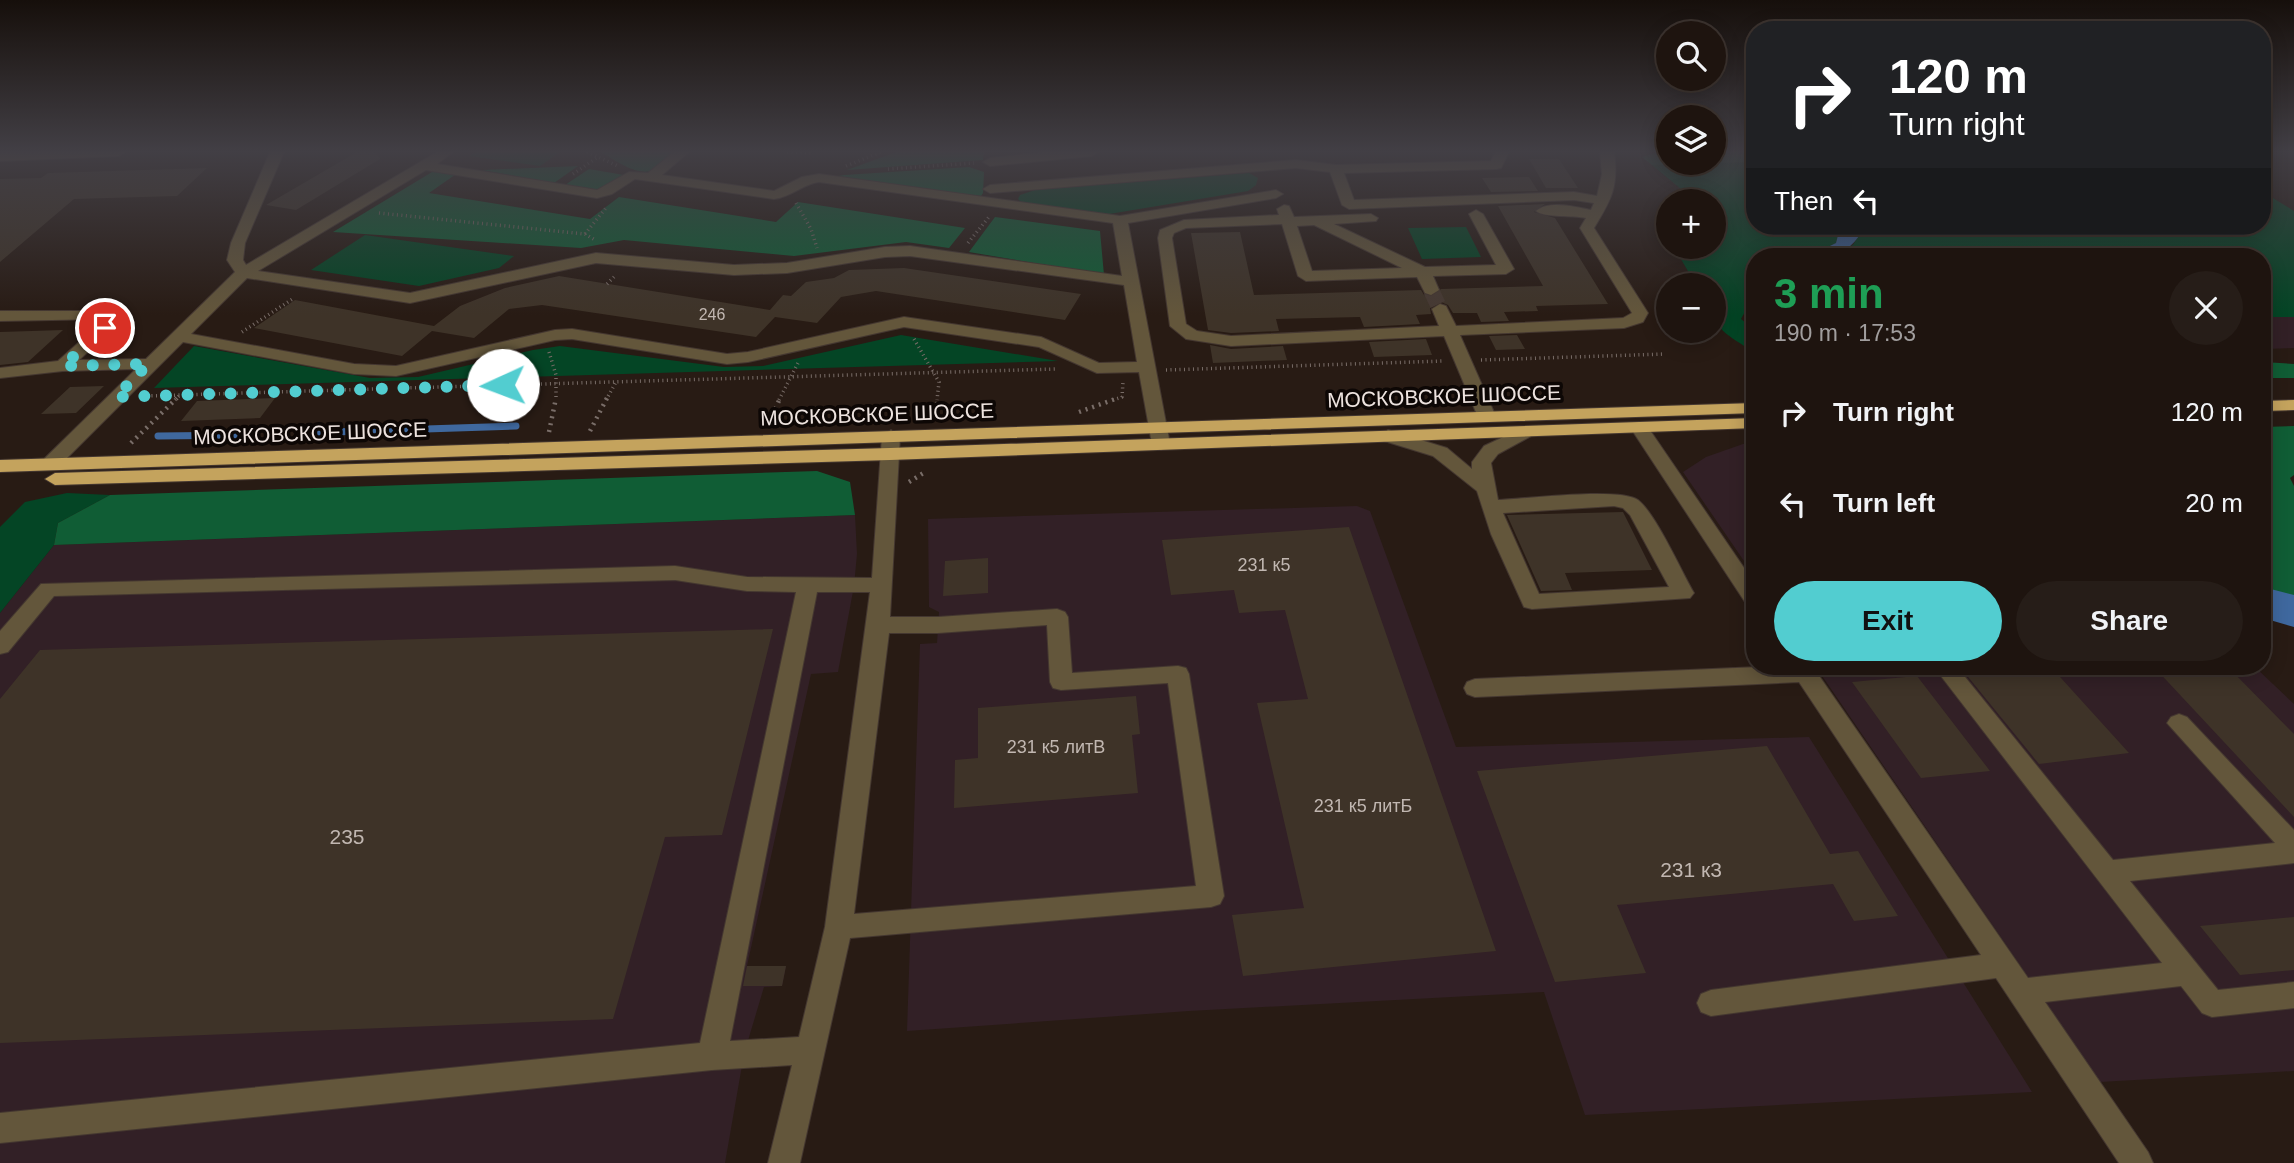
<!DOCTYPE html>
<html lang="en">
<head>
<meta charset="utf-8">
<style>
  :root { --surface:#1e140f; --page:#261d18; --text:#f1f3f6; --muted:#a19e9e; --line:#3c332f; --accent:#52cdd0 }
  body { margin:0; font-family:Helvetica,sans-serif; background:var(--page); color:var(--text); height:100vh; display:flex; flex-direction:column; font-size:26px; white-space:nowrap }
  * { box-sizing:border-box; margin:0 }
  p { font-size:23px; color:var(--muted) }
  .icon { flex:none; width:38px; height:38px; fill:none; stroke:currentColor; stroke-width:2; stroke-linecap:round; stroke-linejoin:round }
  .map { position:relative; flex:1; overflow:hidden }
  .details { position:absolute; left:1746px; top:248px; width:525px; height:427px; display:flex; flex-direction:column; background:var(--surface); border-radius:28px; box-shadow:0 4px 18px #0003,0 0 0 2px var(--line) }
  .details>* { flex:none }
  .banner { position:absolute; left:1746px; top:21px; width:525px; height:214px; border-radius:28px; box-shadow:0 4px 18px #0003,0 0 0 2px var(--line); background:#202124; color:#fff; overflow:hidden }
  .buttons { position:absolute; left:1656px; top:21px; display:grid; gap:14px }
  .buttons a { display:grid; place-items:center; width:70px; height:70px; border-radius:50%; background:var(--surface); box-shadow:0 4px 18px #0003,0 0 0 2px var(--line); font-size:35px }
  .pin { position:absolute; display:grid; place-items:center; width:60px; height:60px; color:#fff; margin:-30px; border:4px solid #fff; border-radius:50%; box-shadow:0 2px 7px #0007 }
  .me { position:absolute; width:77px; margin:-38px; rotate:268deg; stroke-linejoin:round; filter:drop-shadow(0 0 5px #0008) }
  .turn { display:flex; align-items:center; gap:24px; height:147px; padding:0 28px; font-size:32px }
  .turn .icon { width:91px; height:91px; stroke-width:2.5 }
  .turn b { display:block; font-size:49px; line-height:60px }
  .then { display:flex; align-items:center; height:66px; padding:0 28px; background:#0003; gap:14px; font-size:26px }
  .round { display:grid; place-items:center; flex:none; width:74px; height:74px; border-radius:37px; background:var(--page) }
  .head { display:flex; align-items:center; justify-content:space-between; height:119px; padding:0 28px }
  h1 { font-size:42px; font-weight:700; line-height:52px; color:#1e9e55 }
  .cta { display:flex; gap:14px; margin-top:auto; padding:14px 28px }
  .cta a { flex:1; height:80px; border-radius:42px; background:var(--accent); color:#111; font-size:28px; font-weight:700; line-height:80px; text-align:center }
  .cta a+a { background:var(--page); color:var(--text) }
  ul { padding:0; list-style:none }
  li { display:flex; align-items:center; gap:21px; height:91px; padding:0 28px }
  li div { flex:1 }
  li b { display:block; font-size:26px }
  li em { font-style:normal }
  .map>svg:first-child { display:block }
  .industrial { fill:#322026 }
  .green { fill:#044525 }
  .forest { fill:#105d35 }
  .water { fill:#3f689e }
  .lines { fill:none; stroke-linecap:round; stroke-linejoin:round }
  .stream { stroke:#3f689e; stroke-width:7 }
  .river { fill:#3f689e; fill-rule:evenodd }
  .building { fill:#3e3328 }
  .minor-tunnel { stroke:#463932; stroke-width:16; stroke-dasharray:16 8; stroke-linecap:butt }
  .minor-casing { stroke:#443730; stroke-width:2 }
  .highway-casing { stroke:#443730; stroke-width:2 }
  .path-far1 { stroke:#796d68; stroke-width:3.5; stroke-dasharray:1 3.5; stroke-linecap:butt }
  .path { stroke:#796d68; stroke-width:4.5; stroke-dasharray:2 5; stroke-linecap:butt }
  .minor { fill:#63563b; fill-rule:evenodd }
  .highway { fill:#c4a35d; fill-rule:evenodd }
  .route { stroke:#52cdd0; stroke-width:12; stroke-dasharray:0 21.6 }
  .labels { text-anchor:middle; dominant-baseline:central; stroke-width:7; stroke-linejoin:round; paint-order:stroke }
  .far-number-label { font-size:16px; fill:#c1b7b1 }
  .number-label { font-size:18px; fill:#c1b7b1 }
  .street-label { font-size:21px; fill:#ede3df; stroke:#0d0705 }
  .near-number-label { font-size:21px; fill:#c1b7b1 }
</style>
</head>
<body>
<div class="map">
<svg width="2294" height="1163" viewBox="0 0 2294 1163">
  <rect width="100%" height="100%" fill="#281b14"/>
  <!-- industrial -->
  <path class="industrial" d="M 2263,317 L 2294,317 L 2294,348 L 2263,349 Z
    M 1755,443 L 1755,577 L 1683,472 L 1706,457 L 1743,444 Z
    M 1357,506 L 1370,511 L 1456,747 L 1809,737 L 2032,1092 L 1585,1115 L 1544,992 L 1189,1011 L 907,1031 L 920,644 L 937,643 L 939,612 L 929,607 L 928,519 Z
    M 855,515 L 857,554 L 854,586 L 838,672 L 811,674 L 747,966 L 786,966 L 782,986 L 764,987 L 744,1054 L 725,1163 L 0,1163 L 0,613 L 54,545 Z
    M 1816,667 L 2255,667 L 2294,704 L 2294,1071 L 2100,1082 Z"/>
  <!-- green -->
  <path class="green" d="M 475,152 L 560,152 L 540,166 L 469,156 Z
    M 1755,162 L 1755,226 L 1848,226 L 1840,227 L 1836,243 L 1807,257 L 1755,257 L 1755,305 L 1748,306 L 1741,319 L 1755,330 L 1755,353 C 1718,328 1713,332 1713,285 L 1696,285 L 1674,247 L 1713,247 L 1713,201 L 1684,201 L 1687,194 L 1652,165 Z
    M 1249,173 L 1258,178 L 1256,185 L 1248,191 L 1109,214 L 1023,204 L 1018,199 L 1020,195 L 1035,190 Z
    M 2263,192 L 2294,211 L 2294,317 L 2263,317 L 2263,257 L 1828,257 L 1853,245 L 1861,232 L 1887,226 L 2263,226 Z
    M 1466,227 L 1481,257 L 1422,259 L 1408,228 Z
    M 365,235 L 514,256 L 499,268 L 419,286 L 311,270 Z
    M 901,335 L 1058,361 L 154,388 L 194,346 L 370,378 L 418,377 L 533,350 L 560,346 L 724,367 L 763,366 Z
    M 67,493 L 110,495 L 58,523 L 54,545 L 0,613 L 0,527 L 25,502 Z"/>
  <!-- forest -->
  <path class="forest" d="M 601,152 L 677,152 C 670,157 662,167 654,170 C 637,177 615,160 601,152 Z
    M 896,152 L 984,152 L 984,153 L 983,160 L 847,170 Z
    M 1659,152 L 1668,152 L 1668,163 L 1713,163 L 1713,152 L 1755,152 L 1755,162 L 1652,165 L 1642,157 Z
    M 578,166 L 554,183 L 482,170 Z
    M 969,167 L 984,172 L 983,193 L 981,196 L 837,179 L 838,176 L 844,175 Z
    M 437,169 L 459,172 L 429,193 L 590,219 L 619,197 L 776,222 L 798,202 L 965,228 L 949,248 L 906,242 L 794,256 L 624,240 L 581,248 L 333,232 Z
    M 589,169 L 624,175 L 601,190 L 565,185 Z
    M 995,217 L 1100,231 L 1104,275 L 969,252 Z
    M 2263,362 L 2294,364 L 2294,378 L 2263,378 Z
    M 2294,426 L 2294,475 L 2290,478 L 2294,486 L 2294,603 L 2263,594 L 2263,427 Z
    M 817,471 L 850,482 L 855,515 L 54,545 L 58,523 L 110,495 Z"/>
  <!-- water -->
  <path class="water" d="M 1848,226 L 1887,226 L 1861,232 C 1851,253 1829,257 1807,257 L 1836,243 L 1840,227 Z"/>
  <g class="lines">
    <!-- stream -->
    <path class="stream" d="M 303,433 L 516,426
      M 158,436 L 252,435"/>
    <!-- river -->
    <path class="river" d="M 2263,587 L 2294,595 L 2294,627 L 2263,618 Z"/>
  </g>
  <!-- building -->
  <path class="building" d="M 357,152 L 376,152 L 380,159 L 296,210 L 266,205 Z
    M 1529,159 L 1559,159 L 1578,188 L 1546,188 Z
    M 207,168 L 177,196 L 74,199 L 0,262 L 0,179 L 41,178 L 48,173 Z
    M 1529,177 L 1538,191 L 1491,192 L 1482,178 Z
    M 1545,204 L 1534,212 L 1555,218 L 1608,304 L 1536,306 L 1538,311 L 1504,312 L 1509,321 L 1481,322 L 1477,313 L 1453,313 L 1448,305 L 1441,302 L 1430,308 L 1431,314 L 1416,315 L 1420,324 L 1364,327 L 1360,317 L 1276,319 L 1279,331 L 1231,333 L 1208,330 L 1191,233 L 1240,232 L 1254,295 L 1421,290 L 1424,295 L 1430,297 L 1441,289 L 1543,286 L 1498,206 Z
    M 904,268 L 1081,294 L 1065,320 L 876,291 L 841,297 L 817,323 L 775,317 L 756,337 L 542,305 L 509,309 L 474,338 L 432,331 L 402,356 L 254,328 L 295,300 L 434,326 L 460,306 L 505,288 L 559,276 L 770,310 L 783,295 L 791,296 L 806,282 L 834,278 L 849,270 Z
    M 63,330 L 28,362 L 0,365 L 0,332 Z
    M 1517,335 L 1525,349 L 1496,350 L 1489,336 Z
    M 1426,339 L 1432,355 L 1374,357 L 1369,342 Z
    M 1210,345 L 1231,349 L 1283,346 L 1287,360 L 1213,363 Z
    M 104,386 L 76,413 L 41,414 L 70,387 Z
    M 275,398 L 260,418 L 181,421 L 197,401 Z
    M 1623,512 L 1652,570 L 1565,573 L 1572,590 L 1541,591 L 1507,515 Z
    M 1349,527 L 1496,951 L 1243,976 L 1232,915 L 1304,908 L 1257,703 L 1308,699 L 1285,610 L 1239,613 L 1234,590 L 1171,595 L 1162,540 Z
    M 988,558 L 988,593 L 943,596 L 945,561 Z
    M 773,629 L 722,835 L 665,837 L 613,1019 L 0,1043 L 0,699 L 40,650 Z
    M 1960,667 L 2051,667 L 2129,753 L 2039,764 Z
    M 2154,667 L 2228,667 L 2294,734 L 2294,817 Z
    M 1917,676 L 1990,771 L 1921,778 L 1852,682 Z
    M 1136,696 L 1140,734 L 1132,735 L 1138,793 L 954,808 L 955,760 L 978,758 L 978,708 Z
    M 1767,746 L 1830,854 L 1858,851 L 1898,916 L 1854,921 L 1833,884 L 1617,905 L 1646,973 L 1555,982 L 1477,771 Z
    M 2294,917 L 2294,970 L 2240,975 L 2200,926 Z
    M 747,966 L 786,966 L 782,986 L 743,986 Z"/>
  <g class="lines">
    <!-- minor-tunnel -->
    <path class="minor-tunnel" d="M 1431,290 L 1440,309"/>
    <!-- minor casing -->
    <g class="minor-casing">
      <path id="minor" d="M 125,152 L 119,156 L 0,161 L 0,153 Z
        M 270,152 L 284,152 L 245,243 L 243,260 L 246,265 L 437,152 L 453,152 L 437,164 L 597,190 L 629,172 L 648,173 L 674,152 L 689,152 L 662,175 L 774,191 L 802,177 L 819,174 L 1120,216 L 1276,190 L 1283,194 L 1276,198 L 1128,223 L 1170,444 L 1161,450 L 1152,444 L 1139,372 L 1097,373 L 1039,347 L 904,327 L 748,362 L 727,364 L 572,339 L 555,340 L 396,376 L 354,374 L 183,342 L 56,469 L 42,469 L 40,465 L 42,461 L 136,369 L 63,371 L 0,378 L 0,368 L 58,361 L 105,319 L 0,321 L 0,311 L 126,311 L 128,314 L 126,317 L 79,360 L 146,359 L 235,272 L 227,260 L 231,243 ZM 426,170 L 597,198 L 612,194 L 635,179 L 774,199 C 791,197 803,184 819,182 L 1113,223 L 1122,276 L 910,246 L 885,247 L 787,263 L 734,265 L 596,253 L 410,293 L 258,271 ZM 910,256 L 1124,285 L 1137,362 L 1099,363 L 1041,337 L 904,317 L 748,352 L 727,354 L 572,329 L 555,330 L 396,366 L 354,364 L 191,334 L 247,278 L 410,303 L 596,263 L 734,275 L 787,273 L 885,257 Z
        M 1047,152 L 1098,152 L 1092,156 L 990,166 L 983,162 L 990,158 Z
        M 1495,152 L 1509,152 L 1501,168 L 1496,169 L 1344,173 L 1354,200 L 1574,192 L 1597,196 L 1602,174 L 1600,152 L 1614,152 C 1619,187 1611,200 1594,228 L 1648,313 L 1643,322 L 1624,328 L 1460,335 L 1496,417 L 1487,422 L 1478,417 L 1444,336 L 1231,346 L 1186,339 L 1170,326 L 1158,238 L 1160,230 L 1184,220 L 1279,215 L 1277,209 L 1284,205 L 1289,206 L 1294,217 L 1371,214 L 1378,218 L 1376,221 L 1334,224 L 1425,267 L 1496,265 L 1469,214 L 1476,210 L 1483,214 L 1514,269 L 1506,274 L 1433,276 L 1439,290 L 1431,295 L 1425,293 L 1417,277 L 1306,281 L 1298,276 L 1282,224 L 1186,228 L 1174,233 L 1172,238 L 1186,324 L 1197,331 L 1231,336 L 1439,326 L 1432,309 L 1440,304 L 1446,306 L 1456,326 L 1623,318 L 1632,313 L 1580,228 L 1586,218 C 1573,215 1545,218 1536,211 C 1549,200 1575,207 1591,210 L 1594,203 L 1574,200 L 1349,209 L 1342,205 L 1330,172 L 1296,168 L 990,193 L 983,189 L 990,185 L 1296,160 L 1336,165 L 1491,161 ZM 1297,226 L 1314,225 L 1402,268 L 1312,271 Z
        M 1639,422 L 1645,423 L 1755,584 L 1755,607 L 1747,605 L 1630,427 Z
        M 1527,426 L 1536,431 L 1533,435 L 1498,454 L 1491,463 L 1498,500 C 1525,499 1620,487 1638,500 C 1656,514 1681,571 1694,593 L 1690,598 L 1532,609 L 1524,607 L 1491,534 L 1477,491 L 1433,456 L 1381,440 L 1379,436 L 1388,430 L 1447,448 L 1472,469 L 1472,462 L 1484,446 ZM 1614,506 L 1623,508 L 1630,515 L 1669,587 L 1539,594 L 1503,513 Z
        M 891,430 L 900,436 L 890,617 L 938,617 L 1057,609 L 1065,612 L 1068,617 L 1072,673 L 1178,666 L 1186,668 L 1189,674 L 1224,896 L 1220,904 L 1211,907 L 850,938 L 800,1163 L 768,1163 L 792,1065 L 712,1070 L 0,1143 L 0,1113 L 700,1043 L 796,592 L 747,591 L 675,580 L 54,596 L 8,652 L 0,654 L 0,631 L 41,584 L 675,566 L 747,577 L 872,578 L 882,436 ZM 817,592 L 870,592 L 825,927 L 799,1037 L 730,1041 ZM 1047,625 L 1050,682 L 1053,688 L 1061,690 L 1168,683 L 1196,886 L 854,914 L 889,633 L 938,633 Z
        M 1759,667 L 1813,667 L 2028,978 L 2162,963 L 1934,667 L 1957,667 L 2113,860 L 2275,843 L 2167,723 L 2171,717 L 2179,714 L 2187,717 L 2294,830 L 2294,863 L 2130,881 L 2218,990 L 2294,982 L 2294,1008 L 2212,1017 L 2202,1013 L 2181,986 L 2045,1002 L 2148,1152 L 2153,1163 L 2119,1163 L 1996,978 L 1711,1016 L 1701,1012 L 1697,1003 L 1701,994 L 1711,990 L 1981,955 L 1799,682 L 1475,697 L 1467,694 L 1464,688 L 1467,682 L 1475,679 Z"/>
    </g>
    <!-- highway casing -->
    <g class="highway-casing">
      <path id="highway" d="M 2294,400 L 2294,410 L 2263,411 L 2263,401 Z
        M 1755,403 L 1755,413 L 0,472 L 0,460 Z
        M 1755,418 L 1755,428 L 890,460 L 55,485 L 45,479 L 55,473 L 890,448 Z"/>
    </g>
    <!-- path-far1 -->
    <path class="path-far1" d="M 587,152 L 618,166
      M 787,152 L 812,153
      M 846,166 L 881,152
      M 888,169 L 974,163
      M 573,174 L 598,157
      M 796,203 L 811,229 L 817,248
      M 379,213 L 585,234 L 595,240
      M 585,234 L 606,208
      M 968,243 L 989,217
      M 607,284 L 616,275
      M 242,332 L 294,298
      M 914,339 L 939,382 L 937,400
      M 549,352 L 556,375 L 556,400
      M 1481,360 L 1665,354
      M 1166,370 L 1444,361
      M 406,388 L 1055,369
      M 147,396 L 373,389
      M 175,400 L 180,395
      M 606,400 L 616,382
      M 779,400 L 798,363
      M 1113,400 L 1122,397 L 1123,382"/>
    <!-- path -->
    <path class="path" d="M 1079,412 L 1118,398
      M 936,418 L 938,398
      M 770,422 L 780,398
      M 590,431 L 607,398
      M 549,432 L 556,398
      M 131,443 L 177,398
      M 909,482 L 925,472"/>
    <!-- minor -->
    <use href="#minor" class="minor"/>
    <!-- highway -->
    <use href="#highway" class="highway"/>
  </g>
  <!-- sky -->
  <linearGradient id="sky" x2="0" y2="1"><stop stop-color="#160f0b"/><stop offset="0.48" stop-color="#423f45"/><stop offset="1" stop-color="#423f45" stop-opacity="0"/></linearGradient>
  <rect width="2294" height="315" fill="url(#sky)"/>
  <g class="lines">
    <!-- route -->
    <path class="route" d="M 105,328 L 63,366 L 148,364 L 116,397 L 503,385"/>
  </g>
  <g class="labels">
    <!-- far-number labels -->
    <g class="far-number-label">
      <text x="712" y="314">246</text>
    </g>
    <!-- number labels -->
    <g class="number-label">
      <text x="1264" y="565">231 к5</text>
      <text x="1056" y="747">231 к5 литВ</text>
      <text x="1363" y="806">231 к5 литБ</text>
    </g>
    <!-- street labels -->
    <g class="street-label">
      <text transform="translate(1444 396) rotate(-2)">МОСКОВСКОЕ ШОССЕ</text>
      <text transform="translate(877 414) rotate(-2)">МОСКОВСКОЕ ШОССЕ</text>
      <text transform="translate(310 433) rotate(-2)">МОСКОВСКОЕ ШОССЕ</text>
    </g>
    <!-- near-number labels -->
    <g class="near-number-label">
      <text x="347" y="836">235</text>
      <text x="1691" y="869">231 к3</text>
    </g>
  </g>
</svg>
<div class="buttons">
<a><svg class="icon" aria-label="search" viewBox="0 0 24 24"><circle cx="10" cy="10" r="6"/><path d="M15 15l6 6"/></svg></a>
<a><svg class="icon" aria-label="layers" viewBox="0 0 24 24"><path d="M12 4l9 5-9 5-9-5zM3 14l9 5 9-5"/></svg></a>
<a>+</a>
<a>−</a>
</div>
<div class="pin" style="left:105px;top:328px;background:#d93025"><svg class="icon" aria-label="arrive" viewBox="0 0 24 24"><path d="M6 21V4h12l-3 4 3 4H6"/></svg></div>
<svg class="me" style="left:503px;top:385px" viewBox="-20 -20 40 40"><circle r="19" fill="#fff"/><path d="M0-13L10 11 0 6-10 11z" fill="#52cdd0"/></svg>
<div class="banner">
<div class="turn"><svg class="icon" aria-label="right" viewBox="0 0 24 24"><path d="M7 20v-9h11M14 6l5 5-5 5"/></svg><div><b>120 m</b>Turn right</div></div>
<div class="then">Then<svg class="icon" aria-label="left" viewBox="0 0 24 24"><path d="M17 20v-9H6M10 6l-5 5 5 5"/></svg></div>
</div>
<section class="details">
<div class="head"><div><h1>3 min</h1><p>190 m · 17:53</p></div><a class="round"><svg class="icon" aria-label="close" viewBox="0 0 24 24"><path d="M6 6l12 12M18 6L6 18"/></svg></a></div>
<ul>
<li><svg class="icon" aria-label="right" viewBox="0 0 24 24"><path d="M7 20v-9h11M14 6l5 5-5 5"/></svg><div><b>Turn right</b></div><em>120 m</em></li>
<li><svg class="icon" aria-label="left" viewBox="0 0 24 24"><path d="M17 20v-9H6M10 6l-5 5 5 5"/></svg><div><b>Turn left</b></div><em>20 m</em></li>
</ul>
<div class="cta"><a>Exit</a><a>Share</a></div>
</section>
</div>
</body>
</html>
